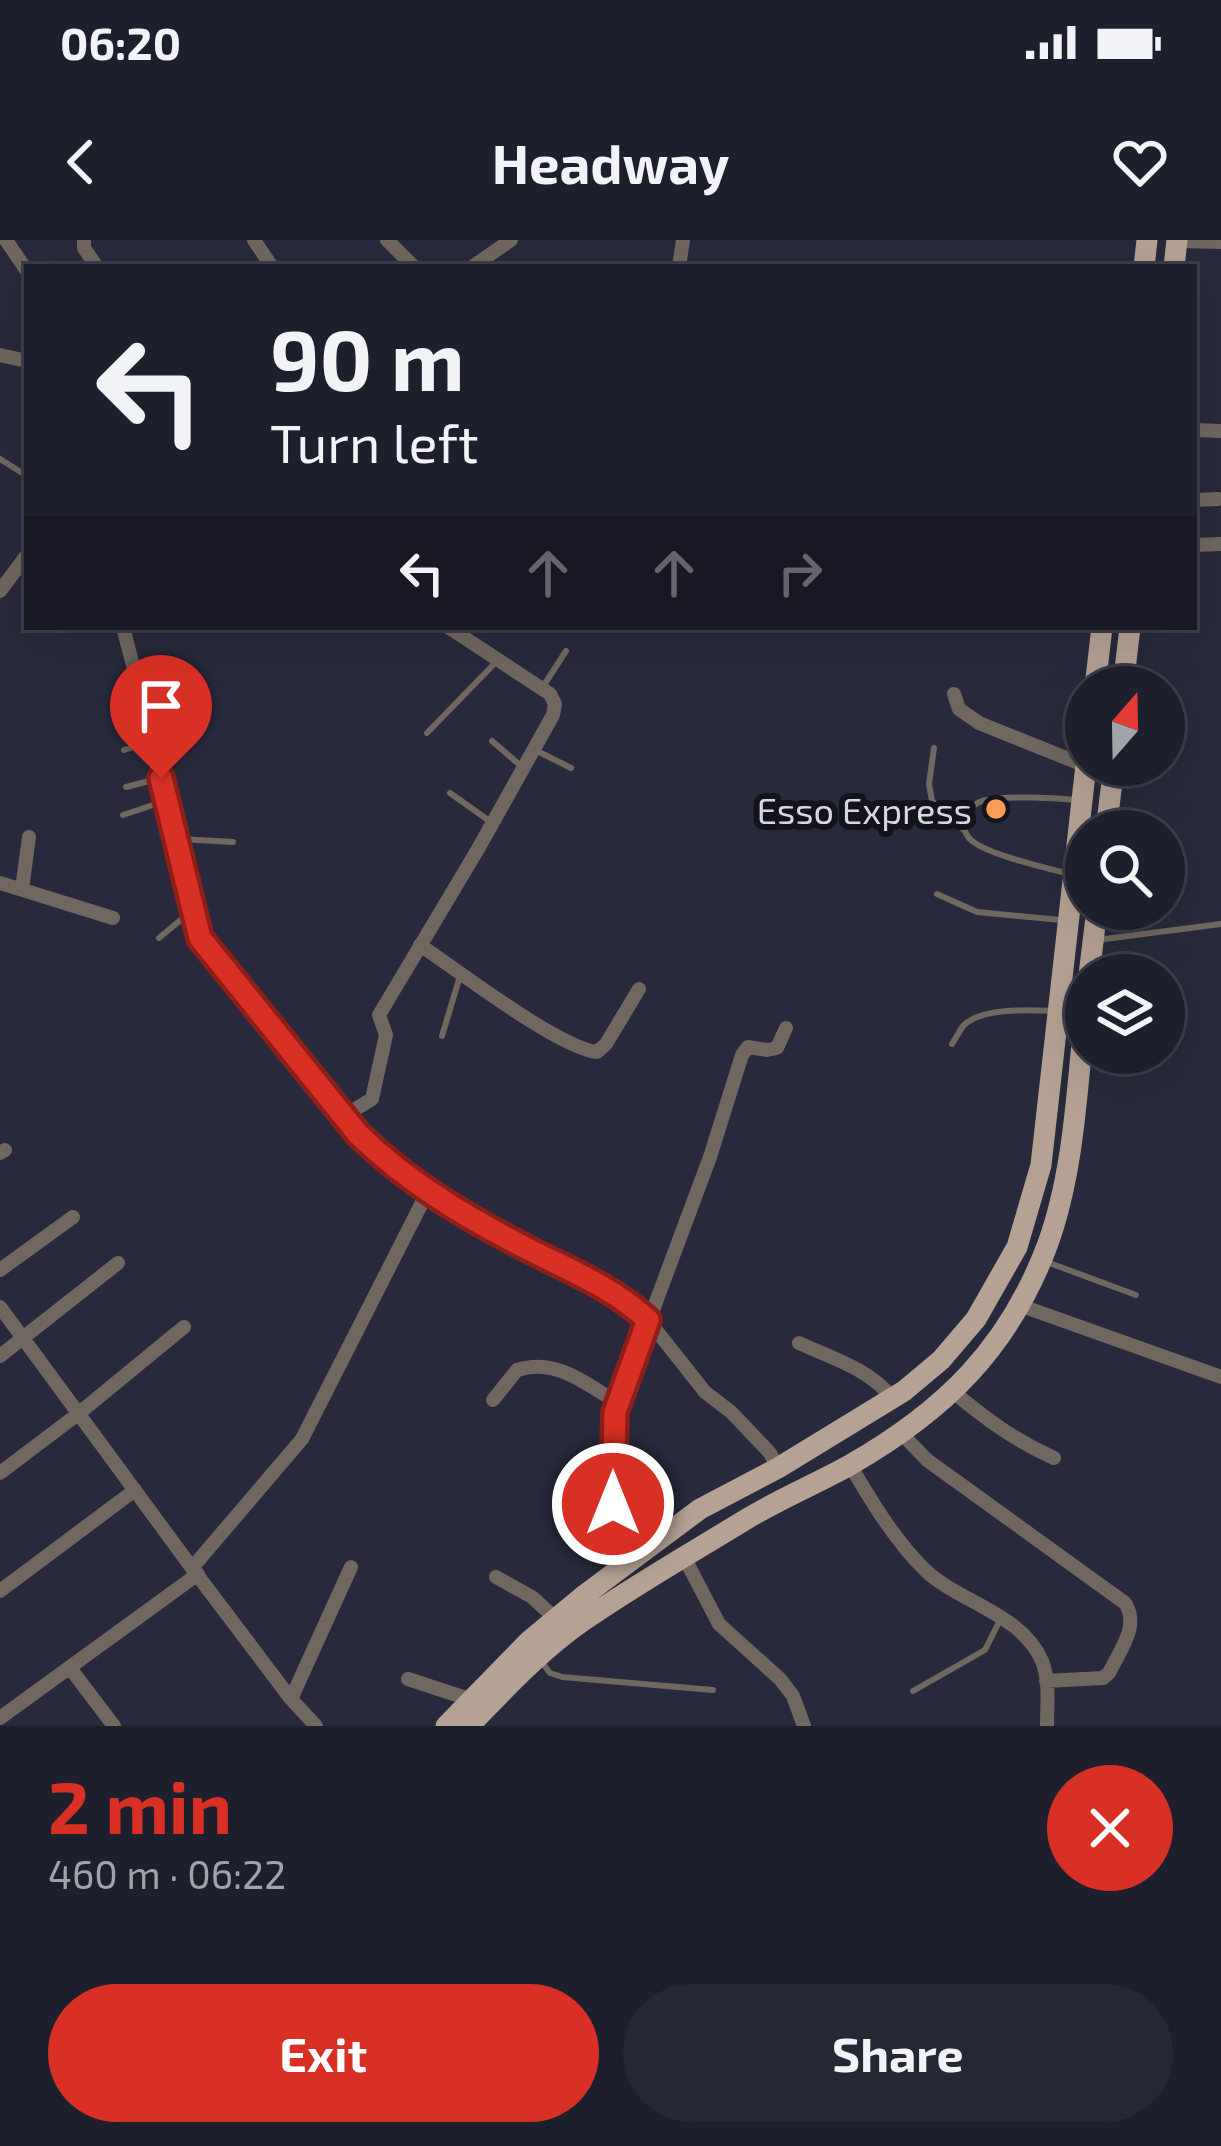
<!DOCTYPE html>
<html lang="en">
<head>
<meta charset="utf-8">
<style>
  :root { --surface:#1e1f2d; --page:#262735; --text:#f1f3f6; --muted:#a1a2aa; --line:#3c3d49; --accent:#d93025 }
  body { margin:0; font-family:"Exo 2",sans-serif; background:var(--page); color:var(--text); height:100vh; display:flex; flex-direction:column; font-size:45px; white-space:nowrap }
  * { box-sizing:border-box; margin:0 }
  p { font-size:39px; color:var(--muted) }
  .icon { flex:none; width:66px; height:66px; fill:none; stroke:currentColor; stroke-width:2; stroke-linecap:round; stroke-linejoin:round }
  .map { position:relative; height:1486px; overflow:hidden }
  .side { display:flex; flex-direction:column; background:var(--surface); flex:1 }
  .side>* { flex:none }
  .top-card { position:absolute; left:24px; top:24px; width:1173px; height:366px; border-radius:0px; box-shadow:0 12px 48px #0002,0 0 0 3px var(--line); background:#1e1f2d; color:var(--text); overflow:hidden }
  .needle { width:78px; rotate:20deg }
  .tools { position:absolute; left:1065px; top:426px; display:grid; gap:24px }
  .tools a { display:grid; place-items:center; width:120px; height:120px; border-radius:50%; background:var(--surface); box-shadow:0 12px 48px #0002,0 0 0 3px var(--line); font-size:60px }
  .pin { position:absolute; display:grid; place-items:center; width:102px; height:102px; color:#fff; margin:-123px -51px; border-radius:50% 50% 50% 0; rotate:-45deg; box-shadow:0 0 12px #0007 }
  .pin .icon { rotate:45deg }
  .me { position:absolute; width:132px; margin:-66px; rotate:0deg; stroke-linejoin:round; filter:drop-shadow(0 0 9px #0008) }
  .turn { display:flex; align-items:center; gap:42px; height:252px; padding:0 48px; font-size:54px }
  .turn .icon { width:156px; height:156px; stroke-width:2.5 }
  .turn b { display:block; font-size:84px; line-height:102px }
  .lanes { display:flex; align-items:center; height:114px; padding:0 48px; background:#0003; justify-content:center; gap:60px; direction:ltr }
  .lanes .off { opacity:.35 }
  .round { display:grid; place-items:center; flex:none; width:126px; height:126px; border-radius:63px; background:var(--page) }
  .overview { display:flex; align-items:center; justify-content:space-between; height:204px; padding:0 48px }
  h1 { font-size:72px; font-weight:700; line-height:90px; color:var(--accent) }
  .action { display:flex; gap:24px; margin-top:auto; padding:24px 48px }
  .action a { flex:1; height:138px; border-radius:72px; background:var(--accent); color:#fff; font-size:48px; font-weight:700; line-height:138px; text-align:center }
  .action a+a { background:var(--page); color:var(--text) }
  .status { display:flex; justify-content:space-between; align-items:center; height:84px; padding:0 60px; background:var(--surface); direction:ltr }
  .status svg { height:33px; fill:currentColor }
  header { display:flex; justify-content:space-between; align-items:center; height:156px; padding:0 48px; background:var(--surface); font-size:54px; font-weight:700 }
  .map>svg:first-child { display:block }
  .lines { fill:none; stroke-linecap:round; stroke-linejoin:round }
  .lane { stroke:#716761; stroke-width:6 }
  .street { stroke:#716761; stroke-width:14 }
  .primary { stroke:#b6a295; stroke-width:21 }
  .route-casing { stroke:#8d1f18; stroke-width:30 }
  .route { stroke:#d93025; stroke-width:21 }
  .poi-dot { fill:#fd9d55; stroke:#12131b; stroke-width:4.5 }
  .labels { text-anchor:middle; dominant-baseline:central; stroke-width:12; stroke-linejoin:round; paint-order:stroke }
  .poi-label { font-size:36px; fill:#d6d7e4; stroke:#12131b; text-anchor:end }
</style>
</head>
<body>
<div class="status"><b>06:20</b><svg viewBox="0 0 49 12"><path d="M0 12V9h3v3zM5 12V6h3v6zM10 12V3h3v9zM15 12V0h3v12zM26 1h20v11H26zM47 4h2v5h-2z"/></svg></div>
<header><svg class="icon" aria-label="back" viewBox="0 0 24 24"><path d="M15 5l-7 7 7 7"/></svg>Headway<svg class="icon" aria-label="heart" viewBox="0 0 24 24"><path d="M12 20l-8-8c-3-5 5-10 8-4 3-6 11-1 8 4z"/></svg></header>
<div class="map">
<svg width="1221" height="1486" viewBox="0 0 1221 1486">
  <rect width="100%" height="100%" fill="#28293c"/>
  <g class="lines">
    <!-- lane -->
    <path class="lane" d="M 0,219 L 27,236
      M 544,445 L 566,411
      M 427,493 L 496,422
      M 492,501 L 521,526
      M 934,508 L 929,544 L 932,561 L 964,590
      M 124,510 L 149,502
      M 537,511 L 571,528
      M 126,547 L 161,538
      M 450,553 L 491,582
      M 123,575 L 165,561
      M 180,599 L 233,602
      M 1069,634 C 1047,628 984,614 970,599 C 965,593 963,589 965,582 C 966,573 973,564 982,561 C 1004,555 1055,558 1078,560
      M 937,654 L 977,672 L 1061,680
      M 159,698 L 189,673
      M 1097,700 L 1221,684
      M 442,796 L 460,736
      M 952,804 C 956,798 959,792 963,786 C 981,767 1030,770 1055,771
      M 1044,1021 L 1136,1055
      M 540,1420 L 550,1433 L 562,1437 L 713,1450
      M 913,1451 L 985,1410 L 1000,1380"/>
    <!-- street -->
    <path class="street" d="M 6,0 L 27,31
      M 84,0 L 84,8 L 97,27
      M 254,0 L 272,27
      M 387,0 L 414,27
      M 1177,1 L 1221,2
      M 472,27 L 511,0
      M 679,27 L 683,0
      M 0,115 L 27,121
      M 1194,190 L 1221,191
      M 1194,260 L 1217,259
      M 1194,305 L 1221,304
      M 0,351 L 27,315
      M 123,387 L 170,568 L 195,685 L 209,711 L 358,894 L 383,919 L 480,983 L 594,1040 L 627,1060 L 648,1080 L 705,1152 L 731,1172 L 770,1213 L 778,1228
      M 954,454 L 959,469 L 979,483 L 1086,526
      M 0,643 L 113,678
      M 22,649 L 29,597
      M 420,705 C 457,730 559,808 597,812 L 606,804 L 639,749
      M 344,876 L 372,859 L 386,795 L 379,775 L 478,609 L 553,475 L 555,464 L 550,454 L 448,387
      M 0,913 L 5,910
      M 0,1030 L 73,977
      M 1019,1065 L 1221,1137
      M 0,1067 L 192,1328 L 291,1459 L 316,1486
      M 799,1103 C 831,1118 870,1129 892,1158
      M 0,1116 L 118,1023
      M 952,1151 C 986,1179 1014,1200 1054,1218
      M 493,1160 L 517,1130 C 556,1117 587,1145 618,1163
      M 900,1192 L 927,1220 L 1125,1363 C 1140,1386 1120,1410 1109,1433 L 1103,1438 L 1046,1441
      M 850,1225 C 872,1262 895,1301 926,1331 C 961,1363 1022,1374 1042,1421 C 1050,1441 1047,1465 1047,1486
      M 0,1233 L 78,1174 L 184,1087
      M 684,1317 L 719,1384 L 780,1439 L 793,1456 L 804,1486
      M 624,1326 L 613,1264 L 615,1172 L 710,917 L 742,815 L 748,807 L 767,810 L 777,808 L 786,788
      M 192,1328 L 302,1199 L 428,951
      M 496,1337 L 532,1357 L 556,1379
      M 0,1351 L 135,1250
      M 70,1428 L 114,1486
      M 408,1439 L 472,1460
      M 291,1459 L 351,1327
      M 0,1478 L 198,1334"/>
    <!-- primary -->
    <path class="primary" d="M 1144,27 L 1147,0
      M 1174,27 L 1177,0
      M 1095,447 L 1102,387
      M 1123,447 L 1130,387
      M 1106,591 L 1114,525
      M 1089,735 L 1097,669
      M 446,1486 L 529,1401 L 582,1357 L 700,1269 L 778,1228 L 904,1151 L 941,1120 L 976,1079 L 1017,1007 L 1041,925 L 1086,525
      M 469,1486 C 505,1449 540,1411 583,1381 C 635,1345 691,1313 745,1280 C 779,1259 816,1244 850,1225 C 944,1171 1008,1109 1047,1006 C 1075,930 1077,844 1086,763"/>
  </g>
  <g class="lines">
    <!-- route casing -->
    <g class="route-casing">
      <path id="route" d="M 161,538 L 200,698 L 358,894 C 407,942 467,978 528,1009 C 571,1031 612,1047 648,1080 L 615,1172 L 613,1264"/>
    </g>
    <!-- route -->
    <use href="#route" class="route"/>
  </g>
  <!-- markers -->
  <circle class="poi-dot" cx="996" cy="569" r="12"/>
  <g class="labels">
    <!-- poi labels -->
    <g class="poi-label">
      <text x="972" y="569">Esso Express</text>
    </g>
  </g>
</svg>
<div class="tools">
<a><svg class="needle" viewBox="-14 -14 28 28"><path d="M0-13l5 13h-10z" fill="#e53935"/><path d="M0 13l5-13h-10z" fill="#a1a2aa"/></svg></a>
<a><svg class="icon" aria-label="search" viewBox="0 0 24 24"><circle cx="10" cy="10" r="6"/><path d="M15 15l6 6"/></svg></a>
<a><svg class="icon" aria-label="layers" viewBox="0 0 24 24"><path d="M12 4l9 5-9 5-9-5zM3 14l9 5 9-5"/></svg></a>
</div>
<div class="pin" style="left:161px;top:538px;background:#d93025"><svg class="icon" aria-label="arrive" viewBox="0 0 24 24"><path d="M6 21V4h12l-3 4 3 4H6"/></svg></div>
<svg class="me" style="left:613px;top:1264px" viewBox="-20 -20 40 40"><circle r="17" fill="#d93025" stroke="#fff" stroke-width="3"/><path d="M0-11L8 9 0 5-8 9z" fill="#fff"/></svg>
<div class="top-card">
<div class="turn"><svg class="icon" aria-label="left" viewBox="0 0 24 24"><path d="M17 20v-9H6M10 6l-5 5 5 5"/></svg><div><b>90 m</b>Turn left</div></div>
<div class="lanes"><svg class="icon" aria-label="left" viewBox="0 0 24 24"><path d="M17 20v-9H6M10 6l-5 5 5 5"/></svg><svg class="icon off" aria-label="ahead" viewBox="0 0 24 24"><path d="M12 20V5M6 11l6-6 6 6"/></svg><svg class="icon off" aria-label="ahead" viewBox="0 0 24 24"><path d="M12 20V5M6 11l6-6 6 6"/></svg><svg class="icon off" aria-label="right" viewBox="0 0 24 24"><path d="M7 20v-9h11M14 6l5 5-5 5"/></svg></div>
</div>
</div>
<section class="side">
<div class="overview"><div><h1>2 min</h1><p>460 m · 06:22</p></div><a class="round" style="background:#d93025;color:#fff"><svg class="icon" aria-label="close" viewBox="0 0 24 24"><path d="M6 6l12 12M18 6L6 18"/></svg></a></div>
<div class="action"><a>Exit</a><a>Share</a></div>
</section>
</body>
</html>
